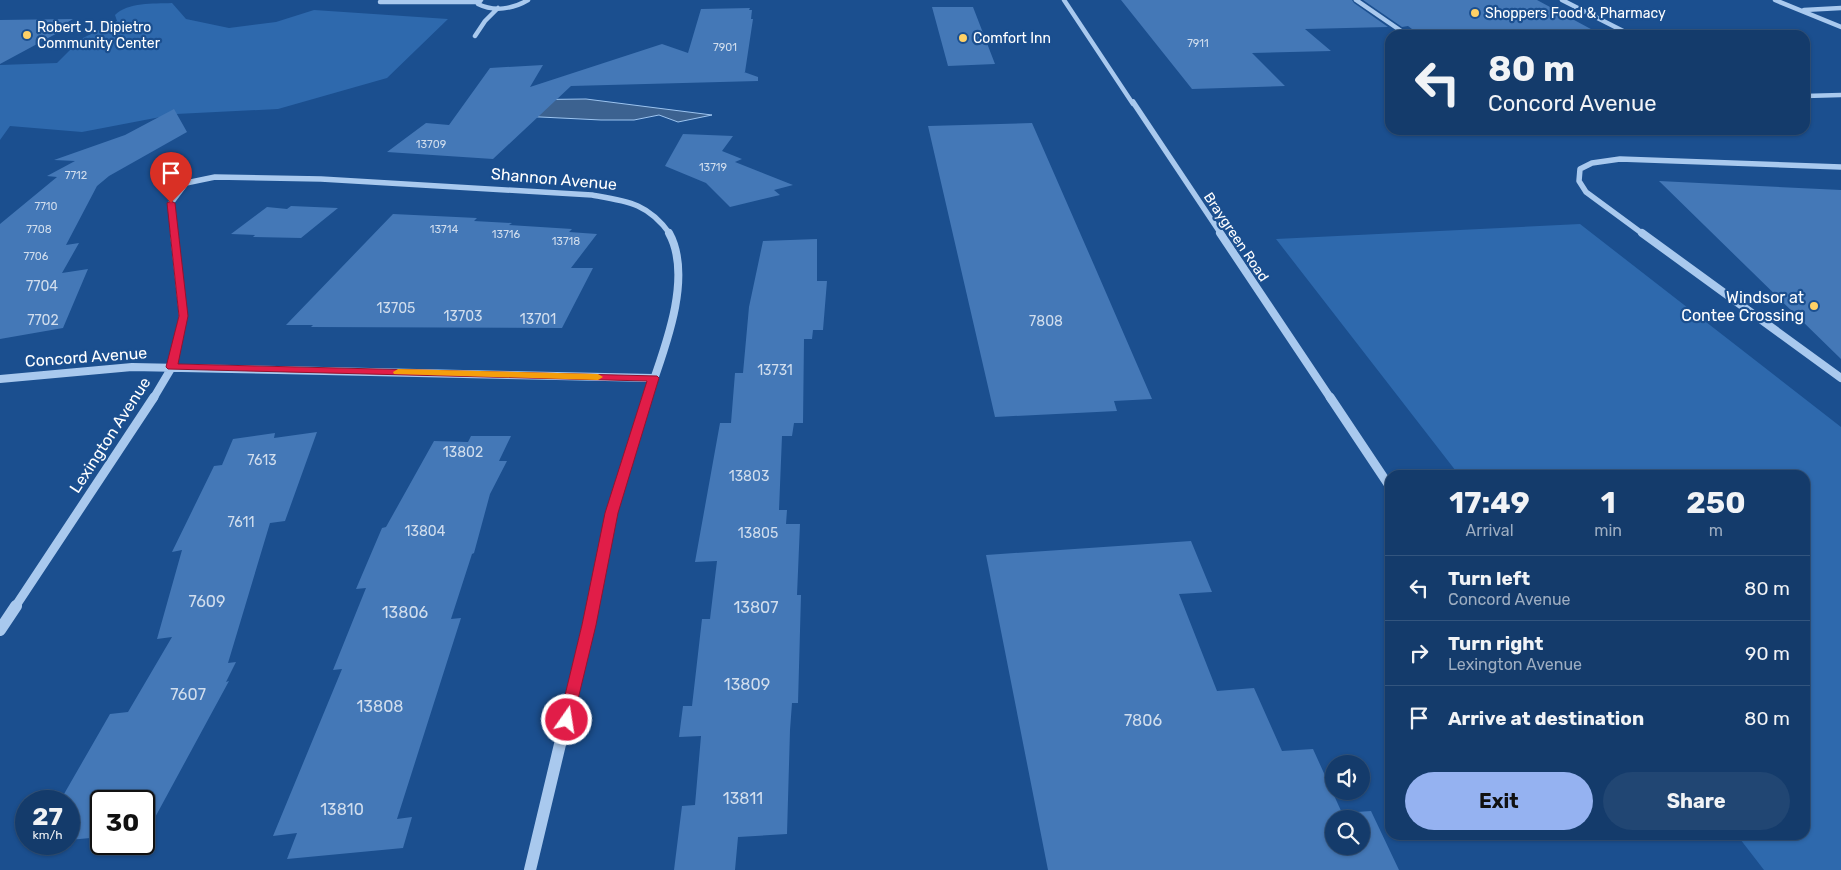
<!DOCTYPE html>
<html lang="en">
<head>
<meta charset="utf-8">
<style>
  :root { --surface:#143b6b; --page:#214673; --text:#f1f3f6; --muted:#9dadc1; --line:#33557e; --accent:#95b2f1 }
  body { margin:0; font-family:Rubik,sans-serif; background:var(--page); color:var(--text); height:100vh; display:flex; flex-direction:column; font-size:19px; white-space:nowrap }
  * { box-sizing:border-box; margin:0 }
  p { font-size:16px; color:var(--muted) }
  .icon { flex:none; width:28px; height:28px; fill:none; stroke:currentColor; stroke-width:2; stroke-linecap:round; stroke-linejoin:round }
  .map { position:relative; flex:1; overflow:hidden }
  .sheet { position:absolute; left:1385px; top:470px; width:425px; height:370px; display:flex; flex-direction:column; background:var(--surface); border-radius:15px; box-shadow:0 1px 4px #0004,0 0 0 1px var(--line) }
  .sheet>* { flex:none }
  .banner { position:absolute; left:1385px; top:30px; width:425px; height:105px; border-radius:15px; box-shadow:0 1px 4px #0004,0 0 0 1px var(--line); background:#143b6b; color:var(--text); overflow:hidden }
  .controls { position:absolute; left:1325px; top:755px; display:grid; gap:10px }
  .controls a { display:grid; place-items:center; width:45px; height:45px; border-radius:50%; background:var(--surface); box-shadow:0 1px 4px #0004,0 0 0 1px var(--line); font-size:25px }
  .speed { position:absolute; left:15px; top:790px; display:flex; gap:10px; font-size:25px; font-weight:700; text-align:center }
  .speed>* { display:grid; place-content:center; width:65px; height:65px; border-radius:50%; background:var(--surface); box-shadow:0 1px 4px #0004,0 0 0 1px var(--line); line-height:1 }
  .speed small { font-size:12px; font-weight:400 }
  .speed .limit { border:2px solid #111; border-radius:8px; background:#fff; color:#111 }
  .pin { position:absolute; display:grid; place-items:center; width:42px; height:42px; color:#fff; margin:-51px -21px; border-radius:50% 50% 50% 0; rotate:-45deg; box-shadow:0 0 5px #0007 }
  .pin .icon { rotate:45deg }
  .me { position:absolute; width:55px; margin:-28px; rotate:13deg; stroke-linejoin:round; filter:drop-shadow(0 0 4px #0008) }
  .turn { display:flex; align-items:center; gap:18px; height:105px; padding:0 20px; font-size:22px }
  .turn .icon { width:65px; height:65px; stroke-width:2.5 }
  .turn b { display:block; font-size:35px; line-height:42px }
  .eta { display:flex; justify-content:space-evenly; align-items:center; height:85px; text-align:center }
  .eta b { font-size:30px; font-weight:700; line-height:35px }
  .cta { display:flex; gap:10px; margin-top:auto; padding:10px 20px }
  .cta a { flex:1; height:58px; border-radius:30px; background:var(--accent); color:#111; font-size:20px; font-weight:700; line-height:58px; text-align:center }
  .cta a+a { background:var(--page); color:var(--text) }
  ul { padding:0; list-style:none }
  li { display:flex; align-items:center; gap:15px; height:65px; padding:0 20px; border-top:1px solid var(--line) }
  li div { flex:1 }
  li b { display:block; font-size:19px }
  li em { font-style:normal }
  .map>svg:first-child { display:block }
  .green { fill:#2e69ad }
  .water { fill:#3c6290; stroke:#9cc4f0 }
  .building { fill:#4478b7; fill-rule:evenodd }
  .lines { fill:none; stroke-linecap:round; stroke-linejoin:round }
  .minor-far4 { stroke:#a9c9ee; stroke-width:4.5 }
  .minor-far3 { stroke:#a9c9ee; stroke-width:5.5 }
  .minor-far2 { stroke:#a9c9ee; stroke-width:8 }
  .minor-far1 { stroke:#a9c9ee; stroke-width:9 }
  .minor { stroke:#a9c9ee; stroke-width:12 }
  .route { fill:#e11d48; stroke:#92132f }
  .slow { fill:#f59e0b }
  .poi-dot { fill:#ffd166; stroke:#1b4f8f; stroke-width:2 }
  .labels { text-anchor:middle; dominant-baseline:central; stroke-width:4.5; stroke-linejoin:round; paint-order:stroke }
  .far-number-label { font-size:11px; fill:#d0dded }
  .far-poi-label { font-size:14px; fill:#fff; stroke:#1b4f8f; text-anchor:start }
  .far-street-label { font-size:14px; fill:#fff; stroke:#1b4f8f }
  .number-label { font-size:14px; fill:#d0dded }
  .street-label { font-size:16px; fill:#fff; stroke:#1b4f8f }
  .poi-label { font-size:16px; fill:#fff; stroke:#1b4f8f; text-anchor:end }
  .near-number-label { font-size:16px; fill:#d0dded }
</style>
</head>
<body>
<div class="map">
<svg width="1841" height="870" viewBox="0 0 1841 870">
  <rect width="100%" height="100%" fill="#1b4f8f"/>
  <!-- green -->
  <path class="green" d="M 172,3 L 186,19 L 229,28 L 276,22 L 314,10 L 448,19 L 387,78 L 278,109 L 176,114 L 82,132 L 10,126 L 0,140 L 0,65 L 57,63 L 81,39 L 117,21 L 115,15 C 128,2 153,4 172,3 Z
    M 1580,224 L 1841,427 L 1841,870 L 1764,870 L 1737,835 L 1805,835 L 1805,475 L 1459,475 L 1276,239 Z"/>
  <!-- water -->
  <path class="water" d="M 586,99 L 712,115 L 678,122 L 659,115 L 634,120 L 601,120 L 500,115 L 501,100 Z"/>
  <!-- building -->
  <path class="building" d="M 1121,0 L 1352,0 L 1354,3 L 1388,27 L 1305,29 L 1331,51 L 1252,53 L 1285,86 L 1192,89 Z
    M 1363,0 L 1537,0 L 1602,35 L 1420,35 L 1408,26 L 1402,27 Z
    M 932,7 L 973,7 L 995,64 L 948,66 Z
    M 750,8 L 749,10 L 752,10 L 751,19 L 753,19 L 745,72 L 744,72 L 758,77 L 758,81 L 571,86 L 493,159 L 387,152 L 426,123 L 449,125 L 490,68 L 543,65 L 530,87 L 662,44 L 688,53 L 701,9 Z
    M 73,19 L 64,24 L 76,23 L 0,64 L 0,20 Z
    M 174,109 L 187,132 L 109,176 L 97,186 L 66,245 L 79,243 L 62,273 L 88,269 L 63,328 L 0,339 L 0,224 L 57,177 L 47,176 L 75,161 L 54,160 L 125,135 Z
    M 1032,123 L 1094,265 L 1152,399 L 1114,401 L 1117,411 L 995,417 L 928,126 Z
    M 683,134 L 733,136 L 722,151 L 742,159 L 735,162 L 793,185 L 774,190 L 780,195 L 730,207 L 706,183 L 665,166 Z
    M 1659,181 L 1841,190 L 1841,359 Z
    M 291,206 L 338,208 L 301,238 L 253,237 L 255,235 L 231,234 L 267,207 L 287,209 Z
    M 393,214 L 477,218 L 474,221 L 512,223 L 509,225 L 572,229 L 569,232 L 597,234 L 571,268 L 593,268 L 562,328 L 311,327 L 313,325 L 286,325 Z
    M 817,239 L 817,281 L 827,281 L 823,330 L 813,330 L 812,339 L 804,339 L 803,423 L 794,423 L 792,436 L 782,436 L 779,510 L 787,510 L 786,524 L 800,524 L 797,595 L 801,595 L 798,703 L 792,703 L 790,730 L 787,834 L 738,837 L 735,870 L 674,870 L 682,806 L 695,805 L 701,736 L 679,737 L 683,706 L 692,706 L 702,619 L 710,619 L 717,561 L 695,562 L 720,423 L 731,423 L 735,373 L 743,373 L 749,307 L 763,241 Z
    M 317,432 L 285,521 L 270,523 L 228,663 L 236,662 L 226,682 L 229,681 L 146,834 L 144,834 L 144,801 L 101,801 L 101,837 L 69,840 L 69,804 L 71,800 L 60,801 L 110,714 L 128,712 L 172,637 L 157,639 L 182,550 L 172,552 L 214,466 L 222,465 L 233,439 L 275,433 L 274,438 Z
    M 471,436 L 511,436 L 499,461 L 507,461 L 490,494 L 474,553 L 472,554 L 451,619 L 461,618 L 397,819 L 412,817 L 403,848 L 287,859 L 297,833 L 273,836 L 342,669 L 333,670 L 366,588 L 356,589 L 382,528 L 386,527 L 434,441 L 468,442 Z
    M 1191,541 L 1212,592 L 1179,594 L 1217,691 L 1254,688 L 1282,751 L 1313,749 L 1342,813 L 1371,811 L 1399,870 L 1048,870 L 986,555 ZM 1334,819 L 1361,819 L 1361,846 L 1334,846 Z"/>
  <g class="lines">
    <!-- minor-far4 -->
    <path class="minor-far4" d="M 481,0 L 478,4 C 494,12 513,9 528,0
      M 1064,0 L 1133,104
      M 1356,0 L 1407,35
      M 1562,0 L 1631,35
      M 1775,0 L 1841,27
      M 380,2 L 479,2
      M 1804,10 L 1841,8
      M 475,36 L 485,21 L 498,8
      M 1805,96 L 1841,95"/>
    <!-- minor-far3 -->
    <path class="minor-far3" d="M 1133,102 L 1221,234
      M 174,234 L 171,203 L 186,183 L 215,177 L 321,179 L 592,195 C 627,201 648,203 670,234
      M 1643,234 L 1586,192 L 1579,181 L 1580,169 L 1592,163 L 1620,159 L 1841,167"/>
    <!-- minor-far2 -->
    <path class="minor-far2" d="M 1220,233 L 1331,399
      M 1642,233 L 1841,378
      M 0,379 L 132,367 L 653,378
      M 153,399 L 172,367 L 183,316 L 174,233
      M 647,399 C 663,353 694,278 669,233"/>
    <!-- minor-far1 -->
    <path class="minor-far1" d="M 1330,397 L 1390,487
      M 15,607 L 154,397
      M 593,607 L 611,513 L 647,397"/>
    <!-- minor -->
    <path class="minor" d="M 0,630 L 16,606
      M 530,870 L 593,606"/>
  </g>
  <!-- route -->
  <path class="route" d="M 171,201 L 175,203 L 188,316 L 178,364 L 657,376 L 659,378 L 618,513 L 596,625 L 572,724 L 567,726 L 561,724 L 559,720 L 582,625 L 605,513 L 647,381 L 168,369 L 166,367 L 179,316 L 167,203 Z"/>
  <!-- slow -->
  <path class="slow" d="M 398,369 L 598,374 L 603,377 L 598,380 L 394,374 L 393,372 Z"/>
  <!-- markers -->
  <g class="poi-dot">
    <circle cx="1475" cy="13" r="5"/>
    <circle cx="27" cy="35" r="5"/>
    <circle cx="963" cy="38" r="5"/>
    <circle cx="1814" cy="306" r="5"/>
  </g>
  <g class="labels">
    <!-- far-number labels -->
    <g class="far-number-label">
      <text x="1198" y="43">7911</text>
      <text x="725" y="47">7901</text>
      <text x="431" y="144">13709</text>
      <text x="713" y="167">13719</text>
      <text x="76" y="175">7712</text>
      <text x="46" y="206">7710</text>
      <text x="39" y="229">7708</text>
      <text x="444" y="229">13714</text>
      <text x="506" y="234">13716</text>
      <text x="566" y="241">13718</text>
      <text x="36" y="256">7706</text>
    </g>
    <!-- far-poi labels -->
    <g class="far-poi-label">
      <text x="1485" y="13">Shoppers Food &amp; Pharmacy</text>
      <text x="37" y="27">Robert J. Dipietro<tspan x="37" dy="16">Community Center</tspan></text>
      <text x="973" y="38">Comfort Inn</text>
    </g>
    <!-- far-street labels -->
    <g class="far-street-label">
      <text transform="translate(1236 237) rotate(56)">Braygreen Road</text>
    </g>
    <!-- number labels -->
    <g class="number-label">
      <text x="42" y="286">7704</text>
      <text x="396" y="308">13705</text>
      <text x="463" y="316">13703</text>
      <text x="538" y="319">13701</text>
      <text x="43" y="320">7702</text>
      <text x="1046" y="321">7808</text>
      <text x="775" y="370">13731</text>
      <text x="463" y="452">13802</text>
      <text x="262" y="460">7613</text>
      <text x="749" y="476">13803</text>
      <text x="241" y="522">7611</text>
      <text x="425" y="531">13804</text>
      <text x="758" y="533">13805</text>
    </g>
    <!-- street labels -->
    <g class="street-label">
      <text transform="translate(554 179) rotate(5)">Shannon Avenue</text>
      <text transform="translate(86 357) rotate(-4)">Concord Avenue</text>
      <text transform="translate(110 435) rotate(-57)">Lexington Avenue</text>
    </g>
    <!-- poi labels -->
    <g class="poi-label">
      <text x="1804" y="297">Windsor at<tspan x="1804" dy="18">Contee Crossing</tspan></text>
    </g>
    <!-- near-number labels -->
    <g class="near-number-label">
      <text x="207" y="601">7609</text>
      <text x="756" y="607">13807</text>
      <text x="405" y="612">13806</text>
      <text x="747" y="684">13809</text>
      <text x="188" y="694">7607</text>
      <text x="380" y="706">13808</text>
      <text x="1143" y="720">7806</text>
      <text x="743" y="798">13811</text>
      <text x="342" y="809">13810</text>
    </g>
  </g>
</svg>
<div class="controls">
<a><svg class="icon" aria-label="sound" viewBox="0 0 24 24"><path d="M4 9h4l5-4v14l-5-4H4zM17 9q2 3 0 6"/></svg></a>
<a><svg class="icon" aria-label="search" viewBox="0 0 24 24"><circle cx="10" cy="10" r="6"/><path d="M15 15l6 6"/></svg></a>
</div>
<div class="speed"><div>27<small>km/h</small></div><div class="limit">30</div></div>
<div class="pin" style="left:171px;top:203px;background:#d93025"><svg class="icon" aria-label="arrive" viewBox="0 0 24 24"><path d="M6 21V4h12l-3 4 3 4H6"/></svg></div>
<svg class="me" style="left:567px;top:720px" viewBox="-20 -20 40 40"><circle r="17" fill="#e11d48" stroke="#fff" stroke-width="3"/><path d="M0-11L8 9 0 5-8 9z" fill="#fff"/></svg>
<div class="banner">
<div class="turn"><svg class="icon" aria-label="left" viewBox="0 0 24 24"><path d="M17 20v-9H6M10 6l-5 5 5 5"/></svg><div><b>80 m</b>Concord Avenue</div></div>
</div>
<section class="sheet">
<div class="eta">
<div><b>17:49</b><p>Arrival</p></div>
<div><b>1</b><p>min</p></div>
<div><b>250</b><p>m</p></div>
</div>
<ul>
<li><svg class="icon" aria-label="left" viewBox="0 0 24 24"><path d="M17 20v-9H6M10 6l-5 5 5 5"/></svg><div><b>Turn left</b><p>Concord Avenue</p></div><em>80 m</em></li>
<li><svg class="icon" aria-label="right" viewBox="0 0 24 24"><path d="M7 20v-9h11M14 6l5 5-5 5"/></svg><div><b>Turn right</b><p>Lexington Avenue</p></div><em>90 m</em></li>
<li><svg class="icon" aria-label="arrive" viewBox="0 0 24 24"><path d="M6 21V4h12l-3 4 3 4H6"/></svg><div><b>Arrive at destination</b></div><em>80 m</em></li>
</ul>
<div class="cta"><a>Exit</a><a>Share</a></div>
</section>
</div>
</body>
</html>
